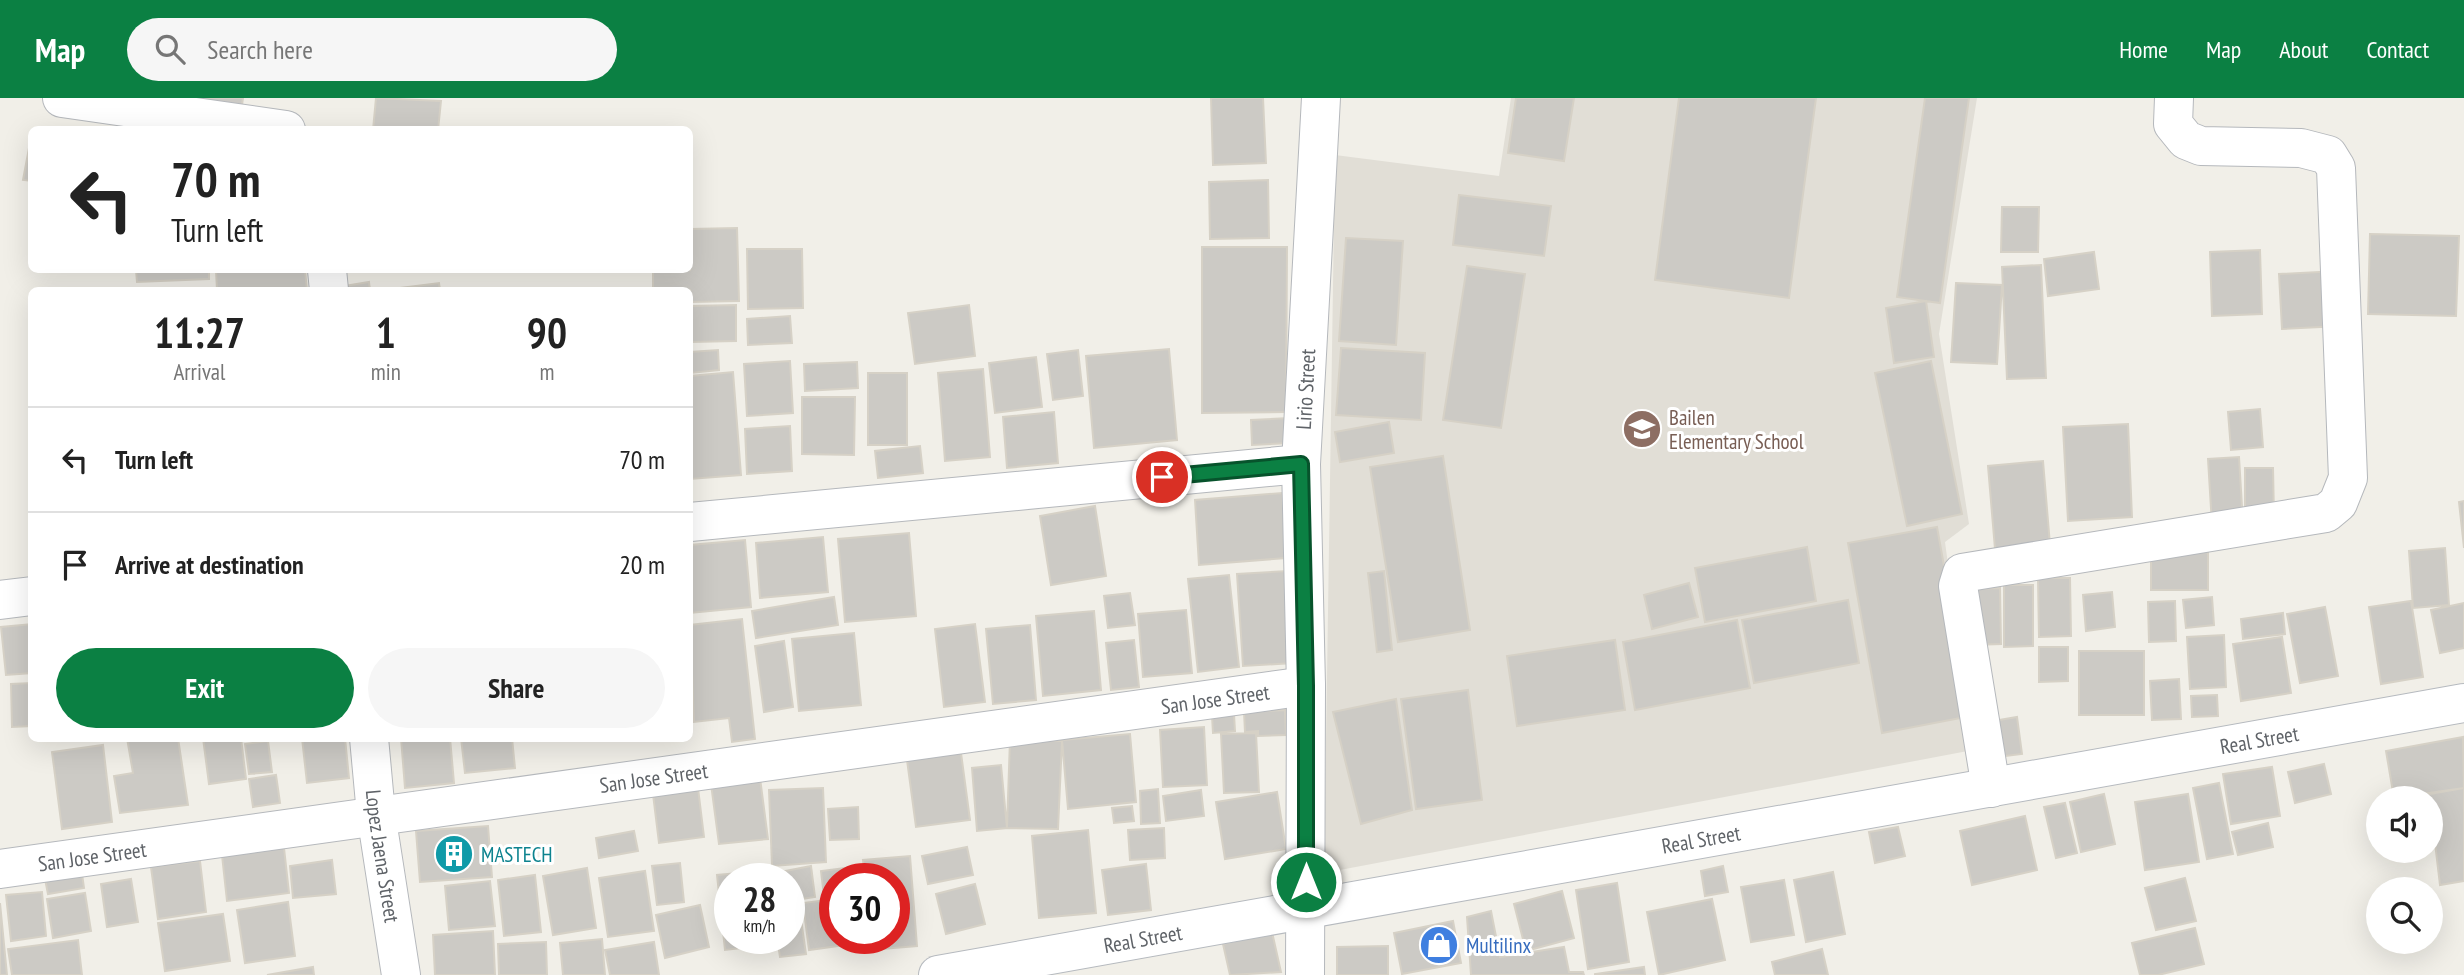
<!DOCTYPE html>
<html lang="en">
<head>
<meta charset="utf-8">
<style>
  :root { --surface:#fff; --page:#f6f6f6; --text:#222; --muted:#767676; --line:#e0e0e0; --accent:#0b8043 }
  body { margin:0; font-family:"PT Sans Narrow",sans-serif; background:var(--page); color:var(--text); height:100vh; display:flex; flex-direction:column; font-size:26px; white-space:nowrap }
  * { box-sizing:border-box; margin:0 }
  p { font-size:23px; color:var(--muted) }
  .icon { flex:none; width:38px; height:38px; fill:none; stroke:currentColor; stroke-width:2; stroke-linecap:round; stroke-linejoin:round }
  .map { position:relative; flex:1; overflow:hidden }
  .details { position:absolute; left:28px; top:189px; width:665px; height:455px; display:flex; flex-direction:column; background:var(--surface); border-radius:10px; box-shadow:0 7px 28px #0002 }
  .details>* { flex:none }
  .banner { position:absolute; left:28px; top:28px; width:665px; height:147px; border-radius:10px; box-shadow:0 7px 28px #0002; background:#fff; color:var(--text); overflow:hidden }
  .tools { position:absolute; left:2366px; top:688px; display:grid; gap:14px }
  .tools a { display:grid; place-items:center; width:77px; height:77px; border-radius:50%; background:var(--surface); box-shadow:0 7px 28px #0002; font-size:35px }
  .speed { position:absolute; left:714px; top:765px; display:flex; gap:14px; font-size:35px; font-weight:700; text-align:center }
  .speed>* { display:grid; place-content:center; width:91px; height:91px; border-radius:50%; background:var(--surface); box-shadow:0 7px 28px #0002; line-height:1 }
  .speed small { font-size:18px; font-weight:400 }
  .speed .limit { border:10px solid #d22; background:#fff; color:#111 }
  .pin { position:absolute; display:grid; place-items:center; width:60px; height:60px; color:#fff; margin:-30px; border:4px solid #fff; border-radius:50%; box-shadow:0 2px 7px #0007 }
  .me { position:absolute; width:77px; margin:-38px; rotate:0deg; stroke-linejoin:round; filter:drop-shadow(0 0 5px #0008) }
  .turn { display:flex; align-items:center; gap:24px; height:147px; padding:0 28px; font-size:32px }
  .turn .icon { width:91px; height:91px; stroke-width:2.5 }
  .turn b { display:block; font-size:49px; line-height:60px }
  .eta { display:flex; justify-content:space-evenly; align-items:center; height:119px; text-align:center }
  .eta b { font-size:42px; font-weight:700; line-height:49px }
  .cta { display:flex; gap:14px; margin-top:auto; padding:14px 28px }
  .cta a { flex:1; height:80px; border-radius:42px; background:var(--accent); color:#fff; font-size:28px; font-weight:700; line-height:80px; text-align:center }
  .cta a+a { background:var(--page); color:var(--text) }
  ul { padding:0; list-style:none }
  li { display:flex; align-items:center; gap:21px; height:105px; padding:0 28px; border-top:2px solid var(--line) }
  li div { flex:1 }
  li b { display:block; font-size:26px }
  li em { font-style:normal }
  header { display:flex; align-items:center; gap:42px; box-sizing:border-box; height:98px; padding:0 35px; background:var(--accent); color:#fff }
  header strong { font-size:33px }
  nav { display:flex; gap:38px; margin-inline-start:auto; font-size:24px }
  .search { width:490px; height:63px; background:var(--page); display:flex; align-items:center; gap:18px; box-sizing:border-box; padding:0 24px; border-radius:38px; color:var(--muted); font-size:26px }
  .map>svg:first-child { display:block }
  .education { fill:#e1ded6 }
  .building { fill:#cccac5; stroke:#d6d1c6; stroke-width:2 }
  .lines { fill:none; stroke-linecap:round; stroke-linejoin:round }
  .street-casing { stroke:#b5b8bc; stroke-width:40 }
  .secondary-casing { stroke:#b6babf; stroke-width:40 }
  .street { stroke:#fff; stroke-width:38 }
  .secondary { stroke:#fff; stroke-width:38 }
  .route-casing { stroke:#07532c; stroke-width:18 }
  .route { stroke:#0b8043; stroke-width:12 }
  .labels { text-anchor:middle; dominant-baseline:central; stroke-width:6; stroke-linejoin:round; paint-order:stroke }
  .street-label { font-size:21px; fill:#5f6368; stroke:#fff }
  .education-label { font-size:21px; fill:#785e54; stroke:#fff; text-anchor:start }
  .culture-label { font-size:21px; fill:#0d838f; stroke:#fff; text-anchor:start }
  .shop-label { font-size:21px; fill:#366cbe; stroke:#fff; text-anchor:start }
</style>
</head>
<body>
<header>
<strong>Map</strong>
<div class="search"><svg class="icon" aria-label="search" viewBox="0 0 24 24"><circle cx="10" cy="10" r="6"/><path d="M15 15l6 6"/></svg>Search here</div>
<nav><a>Home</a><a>Map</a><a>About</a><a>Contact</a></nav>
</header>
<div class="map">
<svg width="2464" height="877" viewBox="0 0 2464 877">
  <rect width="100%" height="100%" fill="#f1efe8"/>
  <!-- education -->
  <path class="education" d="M 1511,0 L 1977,0 L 1939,236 L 1969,426 L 1945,444 L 1973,652 L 1324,775 L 1335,57 L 1499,78 Z"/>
  <!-- building -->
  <path class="building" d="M 187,0 L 243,0 L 241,14 Z
    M 376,0 L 441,3 L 438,32 L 373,32 Z
    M 1211,0 L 1263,0 L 1266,65 L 1213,67 Z
    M 1516,0 L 1574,0 L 1564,63 L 1508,55 Z
    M 1679,0 L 1816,0 L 1789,200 L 1655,182 Z
    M 1925,0 L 1969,0 L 1940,205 L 1897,199 Z
    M 32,34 L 32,83 L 23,82 Z
    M 1268,82 L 1269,140 L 1210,141 L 1209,84 Z
    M 1459,97 L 1551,108 L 1544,158 L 1453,147 Z
    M 2002,109 L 2039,109 L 2038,154 L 2001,154 Z
    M 737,130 L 739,203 L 690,204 L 690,192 L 653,192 L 653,172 L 690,172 L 690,131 Z
    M 2370,136 L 2459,138 L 2456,218 L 2368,216 Z
    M 1346,140 L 1403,143 L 1396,247 L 1339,243 Z
    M 1202,149 L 1287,149 L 1286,314 L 1202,315 Z
    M 747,151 L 802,151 L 803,210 L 748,211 Z
    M 2260,152 L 2262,216 L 2212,218 L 2210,154 Z
    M 2094,154 L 2099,191 L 2048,198 L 2044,161 Z
    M 2041,167 L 2046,280 L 2007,281 L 2002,169 Z
    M 1467,168 L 1525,176 L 1501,330 L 1443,322 Z
    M 136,172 L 209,172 L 209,181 L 137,184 Z
    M 216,172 L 305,172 L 307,192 L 217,192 Z
    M 2338,173 L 2340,228 L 2282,231 L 2279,176 Z
    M 369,184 L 370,192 L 345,192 L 344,188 Z
    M 439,185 L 440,192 L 384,192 Z
    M 1956,185 L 2002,187 L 1997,266 L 1951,264 Z
    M 1926,203 L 1934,259 L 1894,265 L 1886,210 Z
    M 736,207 L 736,243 L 690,244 L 690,208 Z
    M 969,207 L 975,258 L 915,266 L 908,215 Z
    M 790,218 L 792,245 L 748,247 L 747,221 Z
    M 1341,250 L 1425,255 L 1421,322 L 1336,317 Z
    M 1169,251 L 1177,342 L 1094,350 L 1086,258 Z
    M 718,252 L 719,272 L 690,275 L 690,254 Z
    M 1078,252 L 1083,298 L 1053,302 L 1047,256 Z
    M 1036,259 L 1042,309 L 995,315 L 989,265 Z
    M 790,263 L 793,315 L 747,318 L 744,266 Z
    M 1931,263 L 1962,416 L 1907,428 L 1875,275 Z
    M 857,264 L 858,290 L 805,293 L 804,266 Z
    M 983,271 L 990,359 L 945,363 L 938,275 Z
    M 733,274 L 741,377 L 690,381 L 690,278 Z
    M 868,275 L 907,275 L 907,347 L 868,347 Z
    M 802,299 L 855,299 L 854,357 L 802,356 Z
    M 2260,311 L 2263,349 L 2231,352 L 2228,314 Z
    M 1054,314 L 1058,365 L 1007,370 L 1003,319 Z
    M 1289,320 L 1290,345 L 1252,347 L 1251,322 Z
    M 1389,324 L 1394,355 L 1340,364 L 1335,334 Z
    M 2128,326 L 2132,419 L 2068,423 L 2063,329 Z
    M 790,328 L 792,373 L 747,376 L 745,331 Z
    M 920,348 L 923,375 L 878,380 L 875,353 Z
    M 1443,358 L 1470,532 L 1398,544 L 1370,369 Z
    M 2239,359 L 2243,425 L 2212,427 L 2208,361 Z
    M 2043,363 L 2050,447 L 1995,451 L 1988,368 Z
    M 2245,370 L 2273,370 L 2274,418 L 2245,418 Z
    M 1282,395 L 1286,460 L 1199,467 L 1195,402 Z
    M 2464,403 L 2464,450 L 2459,404 Z
    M 1095,408 L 1106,478 L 1051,487 L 1040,418 Z
    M 1937,429 L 1971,618 L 1882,635 L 1848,445 Z
    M 909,435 L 916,518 L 845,524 L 838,441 Z
    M 823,439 L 828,494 L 760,500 L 756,445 Z
    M 745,442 L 751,509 L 690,515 L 690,447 Z
    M 1807,449 L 1816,503 L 1705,524 L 1695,470 Z
    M 2445,450 L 2449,507 L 2413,510 L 2409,453 Z
    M 2208,454 L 2208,492 L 2151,492 L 2151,455 Z
    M 1288,473 L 1293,565 L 1243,568 L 1237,476 Z
    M 1384,473 L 1392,552 L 1377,554 L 1368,475 Z
    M 1229,477 L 1239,569 L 1198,574 L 1188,481 Z
    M 2038,480 L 2070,480 L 2071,538 L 2039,539 Z
    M 1689,485 L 1698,519 L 1652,531 L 1644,497 Z
    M 2004,487 L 2033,487 L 2033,548 L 2004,549 Z
    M 2000,490 L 2001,546 L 1972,547 L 1971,491 Z
    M 2112,494 L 2115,529 L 2086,533 L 2083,497 Z
    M 1130,495 L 1135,527 L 1108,530 L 1104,498 Z
    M 834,499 L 838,527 L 756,540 L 752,513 Z
    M 2212,499 L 2214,527 L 2186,530 L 2183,502 Z
    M 1848,502 L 1859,565 L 1754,585 L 1742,522 Z
    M 2175,503 L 2176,543 L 2149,544 L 2148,504 Z
    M 2411,503 L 2423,579 L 2381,586 L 2369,509 Z
    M 2464,505 L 2464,550 L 2440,555 L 2431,512 Z
    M 2325,509 L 2338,578 L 2300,585 L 2287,516 Z
    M 1186,512 L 1192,575 L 1143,579 L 1138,516 Z
    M 1094,513 L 1101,592 L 1043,598 L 1036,518 Z
    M 2283,515 L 2285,536 L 2243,541 L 2241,521 Z
    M 742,521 L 755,641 L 732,644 L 729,620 L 694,624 L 690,527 Z
    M 1737,522 L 1750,590 L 1635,612 L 1623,544 Z
    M 32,526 L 32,575 L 6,577 L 1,529 Z
    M 975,526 L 985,604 L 944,609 L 935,531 Z
    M 1030,527 L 1036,602 L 993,606 L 986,531 Z
    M 854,535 L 861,607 L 799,613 L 792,541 Z
    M 2224,537 L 2226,589 L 2190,591 L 2187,539 Z
    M 2282,539 L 2291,595 L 2241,603 L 2233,546 Z
    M 1134,542 L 1139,589 L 1111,592 L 1106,545 Z
    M 1615,542 L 1625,612 L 1517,628 L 1507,558 Z
    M 784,543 L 793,609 L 764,614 L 755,548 Z
    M 2039,549 L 2068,549 L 2068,583 L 2039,584 Z
    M 2079,553 L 2144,553 L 2144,617 L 2079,617 Z
    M 2179,581 L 2181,621 L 2152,622 L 2150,583 Z
    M 32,585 L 32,628 L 12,629 L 11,586 Z
    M 1468,592 L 1482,702 L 1416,711 L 1401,601 Z
    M 2217,597 L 2218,618 L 2192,619 L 2191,598 Z
    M 1396,601 L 1412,712 L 1361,726 L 1333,614 Z
    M 1285,612 L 1286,637 L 1258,638 L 1258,633 L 1245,634 L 1244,614 Z
    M 1234,616 L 1235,633 L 1213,635 L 1212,618 Z
    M 2017,619 L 2022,656 L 1998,659 L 1993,623 Z
    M 1204,629 L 1207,687 L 1163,689 L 1160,632 Z
    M 1256,635 L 1259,694 L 1224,695 L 1221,636 Z
    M 1130,636 L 1136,704 L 1068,711 L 1062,642 Z
    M 2463,639 L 2464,690 L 2394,700 L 2386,653 Z
    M 127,640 L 178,640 L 188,707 L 120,715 L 114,678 L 133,675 Z
    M 203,640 L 241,640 L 246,681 L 209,686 Z
    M 302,640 L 345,640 L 349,680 L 307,685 Z
    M 401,640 L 450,640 L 454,685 L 405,690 Z
    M 461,640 L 512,640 L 515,670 L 465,675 Z
    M 1010,641 L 1062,643 L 1058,731 L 1007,730 Z
    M 268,643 L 272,674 L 249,676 L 245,646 Z
    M 103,647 L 112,724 L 62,731 L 52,654 Z
    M 961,655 L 970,722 L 916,729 L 907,662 Z
    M 2324,666 L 2331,696 L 2295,705 L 2288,674 Z
    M 1001,667 L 1007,730 L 977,733 L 972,670 Z
    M 2272,669 L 2280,718 L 2231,726 L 2223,676 Z
    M 276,677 L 280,705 L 253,709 L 249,681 Z
    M 760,680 L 768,741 L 719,746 L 711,686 Z
    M 2219,685 L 2233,756 L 2207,761 L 2193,690 Z
    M 698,690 L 704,739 L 659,745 L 653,696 Z
    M 823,690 L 826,764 L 772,768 L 769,692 Z
    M 2464,690 L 2464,783 L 2440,787 L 2435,745 L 2431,745 L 2431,700 L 2407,700 Z
    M 1158,691 L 1160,725 L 1141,726 L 1140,693 Z
    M 1201,692 L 1204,718 L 1166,723 L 1163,698 Z
    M 1277,694 L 1286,751 L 1225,761 L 1216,704 Z
    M 2104,696 L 2115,746 L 2081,754 L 2070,704 Z
    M 2188,696 L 2199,764 L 2145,772 L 2135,704 Z
    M 2065,705 L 2077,755 L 2056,760 L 2044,709 Z
    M 1132,708 L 1134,723 L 1114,725 L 1112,710 Z
    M 858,709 L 859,741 L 830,742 L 828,711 Z
    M 2025,718 L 2037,772 L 1972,787 L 1960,733 Z
    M 2268,725 L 2273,749 L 2238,757 L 2232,734 Z
    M 488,728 L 492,779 L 420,784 L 416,733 Z
    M 1898,729 L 1905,758 L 1875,765 L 1869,734 Z
    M 1164,730 L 1165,760 L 1130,762 L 1128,732 Z
    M 1088,732 L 1096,815 L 1039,820 L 1032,738 Z
    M 634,733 L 638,753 L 599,760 L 596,740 Z
    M 283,741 L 289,795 L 227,803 L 221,748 Z
    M 967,749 L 973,777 L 928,786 L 922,758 Z
    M 910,758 L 917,848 L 870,852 L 869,840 L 894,840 L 894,780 L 865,780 L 863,762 Z
    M 332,762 L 336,796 L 293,800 L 290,768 Z
    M 200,763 L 206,814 L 158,821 L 151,769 Z
    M 680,765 L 684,804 L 657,807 L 652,768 Z
    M 1146,766 L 1151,812 L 1108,817 L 1102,772 Z
    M 811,768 L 815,799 L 789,803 L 789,780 L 771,780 L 770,776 Z
    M 1723,768 L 1728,794 L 1705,798 L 1701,773 Z
    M 81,769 L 84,790 L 48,796 L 44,776 Z
    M 852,769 L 853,780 L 835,780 L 835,796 L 824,798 L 821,773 Z
    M 587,770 L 596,830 L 553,837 L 543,778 Z
    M 645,773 L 654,833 L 608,839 L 599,780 Z
    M 761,773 L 762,780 L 730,780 L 730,840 L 768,840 L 769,847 L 725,852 L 717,777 Z
    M 1833,774 L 1845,836 L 1806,844 L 1794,782 Z
    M 535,777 L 541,834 L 504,838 L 498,782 Z
    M 2185,780 L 2196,823 L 2156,832 L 2145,790 Z
    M 131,781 L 138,824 L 107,829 L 101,786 Z
    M 1784,782 L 1794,837 L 1751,844 L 1741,789 Z
    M 490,783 L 495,828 L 449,832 L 445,788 Z
    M 1617,785 L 1629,864 L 1588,871 L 1576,792 Z
    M 975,786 L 985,826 L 946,836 L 936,796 Z
    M 1562,793 L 1574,840 L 1526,853 L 1514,806 Z
    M 42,794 L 46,838 L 11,843 L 6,797 Z
    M 85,795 L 91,833 L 53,840 L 47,801 Z
    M 835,801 L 835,840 L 859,840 L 860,845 L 809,852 L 803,805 Z
    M 1712,801 L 1725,862 L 1659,877 L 1647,814 Z
    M 288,804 L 295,858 L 245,865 L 237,812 Z
    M 0,805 L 7,877 L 0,877 Z
    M 700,807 L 709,849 L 665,860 L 656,817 Z
    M 1491,813 L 1500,859 L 1564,849 L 1569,874 L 1583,874 L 1584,877 L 1471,877 L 1467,819 Z
    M 800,814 L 806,856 L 780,859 L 777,840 L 789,840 L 789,816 Z
    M 223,816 L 230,863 L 165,873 L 158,825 Z
    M 1453,823 L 1461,865 L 1402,876 L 1394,835 Z
    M 2195,830 L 2204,866 L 2158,877 L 2140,877 L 2132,845 Z
    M 493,833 L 495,877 L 435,877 L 433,837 Z
    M 1272,834 L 1281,874 L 1230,877 L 1223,846 Z
    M 602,841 L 605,877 L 563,877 L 560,845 Z
    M 78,842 L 82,877 L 12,877 L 8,851 Z
    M 546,844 L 547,877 L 499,877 L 498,846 Z
    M 654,844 L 659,877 L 610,877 L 605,852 Z
    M 1388,848 L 1388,877 L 1337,877 L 1337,849 Z
    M 1822,851 L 1828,877 L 1775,877 L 1772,864 Z
    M 313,869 L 314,877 L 267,877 Z
    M 1644,869 L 1645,877 L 1595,877 L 1595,876 Z"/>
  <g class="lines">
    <!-- street casing -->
    <g class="street-casing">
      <g id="street">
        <path d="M 62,0 L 286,32"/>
        <path d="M 327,172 L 329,192"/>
        <path d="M 690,424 L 1301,366"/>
        <path d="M 0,502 L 32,498"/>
        <path id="s1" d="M 369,640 L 376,716 L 401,877"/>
        <path d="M 1991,690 L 1958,488 L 1962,475 L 2326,415 L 2338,405 L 2348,380 L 2336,70 L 2328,57 L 2301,50 L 2201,48 L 2186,42 L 2173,26 L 2174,0"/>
        <path id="s2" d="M 0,771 L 1306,588"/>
        <path id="s3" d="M 1305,877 L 1306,588 L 1301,366 L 1321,0"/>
      </g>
    </g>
    <!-- secondary casing -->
    <g class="secondary-casing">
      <g id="secondary">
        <path id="s4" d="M 938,877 L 2464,605"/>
      </g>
    </g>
    <!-- street -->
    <use href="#street" class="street"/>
    <!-- secondary -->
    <use href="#secondary" class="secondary"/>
  </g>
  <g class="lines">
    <!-- route casing -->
    <g class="route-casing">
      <path id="route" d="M 1162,379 L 1301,366 L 1306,588 L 1306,784"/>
    </g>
    <!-- route -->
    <use href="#route" class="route"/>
  </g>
  <!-- icons -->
  <defs>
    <g id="school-disc" transform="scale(2.0125)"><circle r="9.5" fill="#8d6e63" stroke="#fff"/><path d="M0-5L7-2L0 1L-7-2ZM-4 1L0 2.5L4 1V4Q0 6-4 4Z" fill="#fff"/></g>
    <g id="building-disc" transform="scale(2.0125)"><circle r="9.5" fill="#0f9aa8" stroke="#fff"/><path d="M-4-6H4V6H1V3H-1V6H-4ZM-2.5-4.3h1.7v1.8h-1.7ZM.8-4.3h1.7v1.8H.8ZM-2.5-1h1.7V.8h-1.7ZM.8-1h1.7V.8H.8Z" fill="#fff"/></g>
    <g id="shop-disc" transform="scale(2.0125)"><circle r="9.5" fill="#3f7fe0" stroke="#fff"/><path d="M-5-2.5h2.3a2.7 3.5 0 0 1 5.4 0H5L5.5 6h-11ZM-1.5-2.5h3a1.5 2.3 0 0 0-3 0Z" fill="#fff"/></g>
  </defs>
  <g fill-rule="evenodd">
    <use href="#school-disc" x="1642" y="331"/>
    <use href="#building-disc" x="454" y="756"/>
    <use href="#shop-disc" x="1439" y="847"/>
  </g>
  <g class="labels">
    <!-- street labels -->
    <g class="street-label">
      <text stroke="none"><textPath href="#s3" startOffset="586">Lirio Street</textPath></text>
      <text stroke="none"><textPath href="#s2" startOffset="1227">San Jose Street</textPath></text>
      <text stroke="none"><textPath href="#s4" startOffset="1342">Real Street</textPath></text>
      <text stroke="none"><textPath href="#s2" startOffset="660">San Jose Street</textPath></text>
      <text stroke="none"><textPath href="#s4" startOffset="775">Real Street</textPath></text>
      <text stroke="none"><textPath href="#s2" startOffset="93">San Jose Street</textPath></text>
      <text stroke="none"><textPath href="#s1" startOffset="119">Lopez Jaena Street</textPath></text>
      <text stroke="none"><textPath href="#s4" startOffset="208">Real Street</textPath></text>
    </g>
    <!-- education labels -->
    <g class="education-label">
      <text x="1669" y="319">Bailen<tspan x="1669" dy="24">Elementary School</tspan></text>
    </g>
    <!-- culture labels -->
    <g class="culture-label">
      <text x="481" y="756">MASTECH</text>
    </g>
    <!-- shop labels -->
    <g class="shop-label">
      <text x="1466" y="847">Multilinx</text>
    </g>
  </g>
</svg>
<div class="tools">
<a><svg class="icon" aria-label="sound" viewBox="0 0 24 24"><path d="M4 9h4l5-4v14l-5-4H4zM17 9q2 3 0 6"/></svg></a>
<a><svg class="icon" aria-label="search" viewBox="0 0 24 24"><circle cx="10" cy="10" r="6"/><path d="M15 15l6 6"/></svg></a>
</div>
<div class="speed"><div>28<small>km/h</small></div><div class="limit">30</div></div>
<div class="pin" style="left:1162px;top:379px;background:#d93025"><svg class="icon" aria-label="arrive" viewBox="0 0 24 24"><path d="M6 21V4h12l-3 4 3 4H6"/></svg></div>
<svg class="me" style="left:1306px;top:784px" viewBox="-20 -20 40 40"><circle r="17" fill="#0b8043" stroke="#fff" stroke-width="3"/><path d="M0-11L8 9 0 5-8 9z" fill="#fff"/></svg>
<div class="banner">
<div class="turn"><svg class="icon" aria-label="left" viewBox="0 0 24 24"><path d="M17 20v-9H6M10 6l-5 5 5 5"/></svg><div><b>70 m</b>Turn left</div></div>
</div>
<section class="details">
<div class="eta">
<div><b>11:27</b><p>Arrival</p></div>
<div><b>1</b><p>min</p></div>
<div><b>90</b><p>m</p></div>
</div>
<ul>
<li><svg class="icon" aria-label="left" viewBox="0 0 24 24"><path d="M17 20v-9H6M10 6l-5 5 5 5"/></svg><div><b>Turn left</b></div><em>70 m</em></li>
<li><svg class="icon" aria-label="arrive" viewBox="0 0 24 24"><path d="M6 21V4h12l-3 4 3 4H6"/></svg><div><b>Arrive at destination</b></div><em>20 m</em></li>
</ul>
<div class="cta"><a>Exit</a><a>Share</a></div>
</section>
</div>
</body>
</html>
